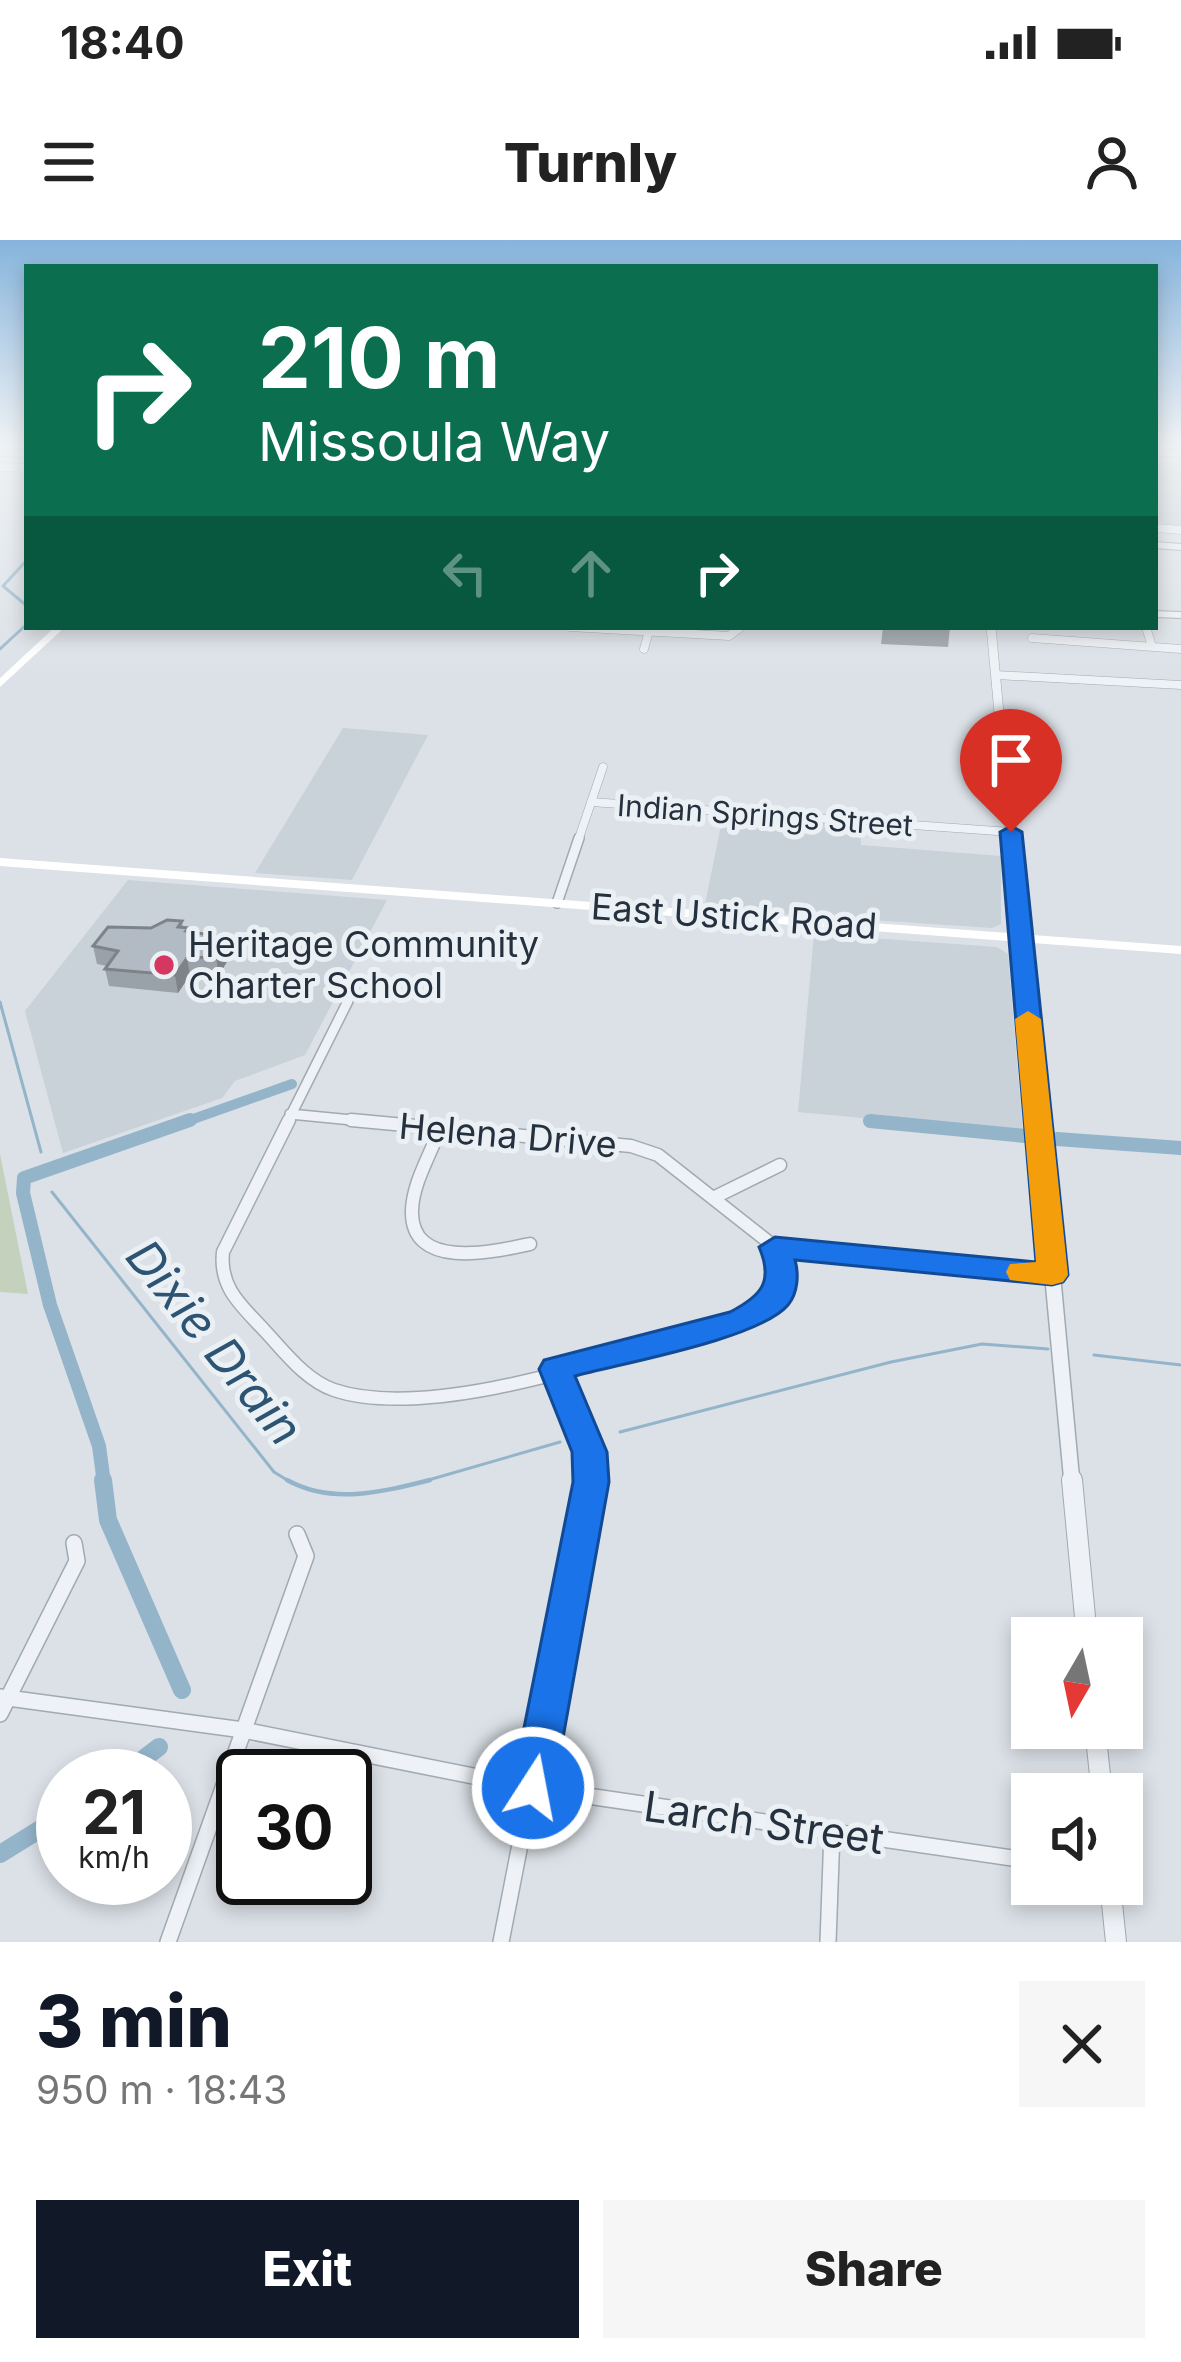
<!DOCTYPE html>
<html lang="en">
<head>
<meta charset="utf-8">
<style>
  :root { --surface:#fff; --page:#f6f6f6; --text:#222; --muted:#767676; --accent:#111827 }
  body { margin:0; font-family:Inter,sans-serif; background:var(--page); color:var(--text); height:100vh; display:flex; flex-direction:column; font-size:45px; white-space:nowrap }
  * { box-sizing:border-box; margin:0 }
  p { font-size:39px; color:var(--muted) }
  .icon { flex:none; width:66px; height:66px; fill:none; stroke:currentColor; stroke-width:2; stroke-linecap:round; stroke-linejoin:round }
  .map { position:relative; height:1702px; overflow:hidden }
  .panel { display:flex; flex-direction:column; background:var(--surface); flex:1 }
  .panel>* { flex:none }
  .guide { position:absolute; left:24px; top:24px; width:1134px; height:366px; border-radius:0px; box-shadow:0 6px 18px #0003; background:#0b6e4f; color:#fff; overflow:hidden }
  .needle { width:78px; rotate:189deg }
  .tools { position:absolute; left:1011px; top:1377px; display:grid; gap:24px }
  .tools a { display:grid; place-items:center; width:132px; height:132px; border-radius:0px; background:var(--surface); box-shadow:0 6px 18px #0003; font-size:60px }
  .speed { position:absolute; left:36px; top:1509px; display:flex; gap:24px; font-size:60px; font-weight:700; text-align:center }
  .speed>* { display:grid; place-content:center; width:156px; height:156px; border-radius:50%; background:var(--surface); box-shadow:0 6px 18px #0003; line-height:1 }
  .speed small { font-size:30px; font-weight:400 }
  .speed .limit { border:6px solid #111; border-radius:18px; background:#fff; color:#111 }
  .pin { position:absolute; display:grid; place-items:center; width:102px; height:102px; color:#fff; margin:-123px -51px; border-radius:50% 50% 50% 0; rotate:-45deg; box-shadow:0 0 12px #0007 }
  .pin .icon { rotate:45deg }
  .me { position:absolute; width:132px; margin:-66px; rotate:11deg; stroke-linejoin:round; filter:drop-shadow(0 0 9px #0008) }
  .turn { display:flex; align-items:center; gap:42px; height:252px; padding:0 36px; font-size:54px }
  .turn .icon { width:156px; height:156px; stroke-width:2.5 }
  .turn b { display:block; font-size:84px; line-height:102px }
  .lanes { display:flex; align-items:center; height:114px; padding:0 36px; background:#0003; justify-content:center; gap:60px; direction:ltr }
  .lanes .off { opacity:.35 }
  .round { display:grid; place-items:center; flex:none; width:126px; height:126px; border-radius:0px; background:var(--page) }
  .summary { display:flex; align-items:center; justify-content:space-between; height:204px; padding:0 36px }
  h1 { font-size:72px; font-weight:800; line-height:90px; color:var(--accent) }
  .button { display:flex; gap:24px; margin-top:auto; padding:24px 36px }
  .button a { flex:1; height:138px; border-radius:0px; background:var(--accent); color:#fff; font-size:48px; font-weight:800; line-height:138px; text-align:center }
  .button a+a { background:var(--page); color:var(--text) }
  .status { display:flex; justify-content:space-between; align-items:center; height:84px; padding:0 60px; background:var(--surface); direction:ltr }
  .status svg { height:33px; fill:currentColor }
  header { display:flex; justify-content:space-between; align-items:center; height:156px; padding:0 36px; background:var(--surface); font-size:54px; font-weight:800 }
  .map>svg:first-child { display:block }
  .built { fill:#c9d1d9 }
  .green { fill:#c4d1bc }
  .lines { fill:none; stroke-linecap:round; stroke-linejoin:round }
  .stream-far1 { stroke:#94b4ca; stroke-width:3 }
  .stream { stroke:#94b4ca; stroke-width:4.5 }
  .canal-far2 { stroke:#94b4ca; stroke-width:10 }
  .canal-far1 { stroke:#94b4ca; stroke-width:14 }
  .canal { stroke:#94b4ca; stroke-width:18 }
  .minor-far4-casing { stroke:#a1a9b1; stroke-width:8 }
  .minor-far3-casing { stroke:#a1a9b1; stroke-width:9 }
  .minor-far2-casing { stroke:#a1a9b1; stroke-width:12 }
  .minor-far1-casing { stroke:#a1a9b1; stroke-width:15 }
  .minor-casing { stroke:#a1a9b1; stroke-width:18 }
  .tertiary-far4-casing { stroke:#a1a9b1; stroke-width:9 }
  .tertiary-far3-casing { stroke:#a1a9b1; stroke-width:10 }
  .tertiary-far2-casing { stroke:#a1a9b1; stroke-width:15 }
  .tertiary-far1-casing { stroke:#a1a9b1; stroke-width:18 }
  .tertiary-casing { stroke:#a1a9b1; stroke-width:22 }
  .minor-far4 { stroke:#eef1f5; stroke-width:6 }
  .minor-far3 { stroke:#eef1f5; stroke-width:8 }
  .minor-far2 { stroke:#eef1f5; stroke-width:9 }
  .minor-far1 { stroke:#eef1f5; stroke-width:12 }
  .minor { stroke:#eef1f5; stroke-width:15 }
  .tertiary-far4 { stroke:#eef1f5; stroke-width:8 }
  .tertiary-far3 { stroke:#eef1f5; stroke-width:9 }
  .tertiary-far2 { stroke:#eef1f5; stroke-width:12 }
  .tertiary-far1 { stroke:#eef1f5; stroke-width:15 }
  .tertiary { stroke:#eef1f5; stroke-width:20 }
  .secondary { fill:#fff; fill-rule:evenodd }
  .wall { fill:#99a1a9 }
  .shaded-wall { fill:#7d8389 }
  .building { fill:#b2bbc4; stroke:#7d8389; stroke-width:3 }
  .route { fill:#1a73e8; stroke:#114b97; stroke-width:3 }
  .slow { fill:#f59e0b }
  .poi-dot { fill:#d53761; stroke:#ebf0f5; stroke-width:4.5 }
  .labels { text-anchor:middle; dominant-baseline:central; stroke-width:10; stroke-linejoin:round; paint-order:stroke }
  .far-street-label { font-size:30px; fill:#25313e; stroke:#ebf0f5 }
  .street-label { font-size:36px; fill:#25313e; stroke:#ebf0f5 }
  .poi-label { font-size:36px; fill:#25313e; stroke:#ebf0f5; text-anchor:start }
  .near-street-label { font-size:42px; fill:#25313e; stroke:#ebf0f5 }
  .near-water-label { font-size:48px; font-style:italic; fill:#2d5473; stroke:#ebf0f5 }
</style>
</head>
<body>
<div class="status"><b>18:40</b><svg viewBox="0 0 49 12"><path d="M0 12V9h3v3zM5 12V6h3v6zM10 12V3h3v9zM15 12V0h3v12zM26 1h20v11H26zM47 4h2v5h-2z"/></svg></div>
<header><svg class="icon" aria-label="menu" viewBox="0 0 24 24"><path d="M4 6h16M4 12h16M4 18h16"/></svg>Turnly<svg class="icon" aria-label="person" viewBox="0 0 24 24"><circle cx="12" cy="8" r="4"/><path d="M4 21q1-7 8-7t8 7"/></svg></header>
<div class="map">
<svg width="1181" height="1702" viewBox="0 0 1181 1702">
  <rect width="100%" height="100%" fill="#dbe1e7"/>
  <!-- built -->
  <path class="built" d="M 1155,222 L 1181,223 L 1181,286 L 1155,285 Z
    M 343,488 L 428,495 L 352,640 L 255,633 Z
    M 723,576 L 861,586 L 861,605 L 1001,616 L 1001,684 L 992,688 L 704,669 Z
    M 128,640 L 387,660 L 305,815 L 235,841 L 222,858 L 63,913 L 25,771 Z
    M 814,694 L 997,707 L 1008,714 L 1023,893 L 798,872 Z"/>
  <!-- green -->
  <path class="green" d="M 0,914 L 28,1054 L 0,1052 Z"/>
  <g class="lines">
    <!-- stream-far1 -->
    <path class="stream-far1" d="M 27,320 L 3,346 L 27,366
      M 0,409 L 27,384
      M 0,762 L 41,912
      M 52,952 L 274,1232 L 292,1243
      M 1094,1115 L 1181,1125
      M 620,1192 L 891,1122 L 982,1104 L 1048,1109
      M 418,1243 L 560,1202"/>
    <!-- stream -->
    <path class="stream" d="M 287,1240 C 332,1265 382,1252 430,1240"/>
    <!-- canal-far2 -->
    <path class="canal-far2" d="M 870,881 L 888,883
      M 182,883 L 292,844"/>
    <!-- canal-far1 -->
    <path class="canal-far1" d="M 870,881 L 1025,896
      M 1057,899 L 1181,908
      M 104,1243 L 99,1206 L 50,1065 L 23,953 L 24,938 L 190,880"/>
    <!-- canal -->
    <path class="canal" d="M 103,1240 L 108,1280 L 182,1450
      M 121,1536 L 159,1507
      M 0,1614 L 63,1575"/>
    <!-- minor-far4 casing -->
    <g class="minor-far4-casing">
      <path id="minor-far4" d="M 0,213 L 27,214
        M 1155,213 L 1181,214
        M 1155,305 L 1181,307
        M 1155,374 L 1181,375"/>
    </g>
    <!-- minor-far3 casing -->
    <g class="minor-far3-casing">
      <path id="minor-far3" d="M 570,387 L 729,396 L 741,387
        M 1146,387 L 1152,407
        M 1032,398 L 1181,409
        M 644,409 L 649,391
        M 996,435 L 1181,445
        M 591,562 L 1011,592
        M 578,601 L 603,527"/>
    </g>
    <!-- minor-far2 casing -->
    <g class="minor-far2-casing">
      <path id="minor-far2" d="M 557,663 L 579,598
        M 290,874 L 383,883
        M 287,883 L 348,761"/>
    </g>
    <!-- minor-far1 casing -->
    <g class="minor-far1-casing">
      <path id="minor-far1" d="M 289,880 L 223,1012 C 219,1048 242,1066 264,1090 C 284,1111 305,1140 334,1150 C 436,1184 636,1109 740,1081 L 777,1056 L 782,1025 L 775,1007
        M 351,880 L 631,906 L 658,915 L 775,1007 L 1052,1035
        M 440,888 C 431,914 413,942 412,970 C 410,1031 493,1012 530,1004
        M 713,958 L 780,925
        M 555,1129 L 590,1212 L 591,1243"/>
    </g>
    <!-- minor casing -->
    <g class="minor-casing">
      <path id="minor" d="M 0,1457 L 243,1490 L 533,1548 L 1032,1621
        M 0,1474 L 77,1321 L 74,1303
        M 168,1702 L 306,1316 L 297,1294
        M 501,1702 L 591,1240
        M 828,1702 L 832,1592"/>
    </g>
    <!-- tertiary-far4 casing -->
    <g class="tertiary-far4-casing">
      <path id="tertiary-far4" d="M 0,227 L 27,228
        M 1155,288 L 1181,290"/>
    </g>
    <!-- tertiary-far3 casing -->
    <g class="tertiary-far3-casing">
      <path id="tertiary-far3" d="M 991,387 L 1011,601"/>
    </g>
    <!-- tertiary-far2 casing -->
    <g class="tertiary-far2-casing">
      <path id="tertiary-far2" d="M 1011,598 L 1038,883"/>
    </g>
    <!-- tertiary-far1 casing -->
    <g class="tertiary-far1-casing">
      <path id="tertiary-far1" d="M 1038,880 L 1072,1243"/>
    </g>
    <!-- tertiary casing -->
    <g class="tertiary-casing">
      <path id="tertiary" d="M 1072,1240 L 1087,1398
        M 1095,1488 L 1102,1554
        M 1110,1644 L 1116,1702"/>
    </g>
    <!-- minor-far4 -->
    <use href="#minor-far4" class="minor-far4"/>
    <!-- minor-far3 -->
    <use href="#minor-far3" class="minor-far3"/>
    <!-- minor-far2 -->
    <use href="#minor-far2" class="minor-far2"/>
    <!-- minor-far1 -->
    <use href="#minor-far1" class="minor-far1"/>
    <!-- minor -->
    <use href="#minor" class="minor"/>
    <!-- tertiary-far4 -->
    <use href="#tertiary-far4" class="tertiary-far4"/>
    <!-- tertiary-far3 -->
    <use href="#tertiary-far3" class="tertiary-far3"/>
    <!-- tertiary-far2 -->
    <use href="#tertiary-far2" class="tertiary-far2"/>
    <!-- tertiary-far1 -->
    <use href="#tertiary-far1" class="tertiary-far1"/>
    <!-- tertiary -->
    <use href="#tertiary" class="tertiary"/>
    <!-- secondary -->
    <path class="secondary" d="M 55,387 L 65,387 L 0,447 L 0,438 Z
      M 0,618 L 1181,706 L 1181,714 L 0,626 Z"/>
  </g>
  <!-- wall -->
  <path class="wall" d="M 883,387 L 950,387 L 948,407 L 881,404 Z
    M 182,681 L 183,687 L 189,692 L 231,715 L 219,735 L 190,735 L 178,753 L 109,746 L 105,729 L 107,726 L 97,724 L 93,706 Z"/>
  <!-- shaded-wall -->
  <path class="shaded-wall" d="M 228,698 L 231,715 L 219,735 L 216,717 Z
    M 187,718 L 190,735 L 178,753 L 175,735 Z"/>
  <!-- building -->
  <path class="building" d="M 167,680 L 182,681 L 178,687 L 189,688 L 186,691 L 228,698 L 216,717 L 187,718 L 175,735 L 105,729 L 118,711 L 93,706 L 108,687 L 151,688 Z"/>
  <!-- sky -->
  <linearGradient id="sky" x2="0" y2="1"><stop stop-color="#86b4dc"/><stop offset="0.46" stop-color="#eff2f4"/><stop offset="1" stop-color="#eff2f4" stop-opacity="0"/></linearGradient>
  <rect width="1181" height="444" fill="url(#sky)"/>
  <!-- route -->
  <path class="route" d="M 1011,586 L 1022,592 L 1068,1035 L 1063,1042 L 1052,1045 L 795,1020 C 799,1034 798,1053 788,1065 C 759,1099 623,1123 575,1136 L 607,1212 L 609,1242 L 554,1548 L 548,1562 L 533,1568 L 518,1562 L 512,1548 L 573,1242 L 572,1212 L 539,1129 L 544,1120 L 730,1072 C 761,1056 774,1042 759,1007 L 775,997 L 1036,1022 L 1000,592 Z"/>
  <!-- slow -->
  <path class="slow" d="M 1028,771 L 1041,779 L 1068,1035 L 1063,1042 L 1052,1045 L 1010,1040 L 1006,1032 L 1010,1024 L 1036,1022 L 1015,779 Z"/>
  <!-- markers -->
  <circle class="poi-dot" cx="164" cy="725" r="12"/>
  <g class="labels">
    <!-- far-street labels -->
    <g class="far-street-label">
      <text transform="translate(765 575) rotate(4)">Indian Springs Street</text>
    </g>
    <!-- street labels -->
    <g class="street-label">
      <text transform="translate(734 676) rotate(4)">East Ustick Road</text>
      <text transform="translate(508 895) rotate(5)">Helena Drive</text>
    </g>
    <!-- poi labels -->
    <g class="poi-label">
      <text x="188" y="704">Heritage Community<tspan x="188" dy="41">Charter School</tspan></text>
    </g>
    <!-- near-street labels -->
    <g class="near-street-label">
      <text transform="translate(764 1582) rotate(8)">Larch Street</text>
    </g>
    <!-- near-water labels -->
    <g class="near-water-label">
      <text transform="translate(215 1102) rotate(51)">Dixie Drain</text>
    </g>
  </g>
</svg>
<div class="tools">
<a><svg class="needle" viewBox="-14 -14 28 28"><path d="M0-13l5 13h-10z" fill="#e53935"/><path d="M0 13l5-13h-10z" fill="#767676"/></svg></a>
<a><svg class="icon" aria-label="sound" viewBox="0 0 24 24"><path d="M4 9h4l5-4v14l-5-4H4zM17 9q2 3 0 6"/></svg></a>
</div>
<div class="speed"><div>21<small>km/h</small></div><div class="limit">30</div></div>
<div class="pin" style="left:1011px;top:592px;background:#d93025"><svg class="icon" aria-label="arrive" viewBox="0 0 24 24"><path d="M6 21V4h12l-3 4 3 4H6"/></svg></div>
<svg class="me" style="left:533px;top:1548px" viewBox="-20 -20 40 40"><circle r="17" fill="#1a73e8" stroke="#fff" stroke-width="3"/><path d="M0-11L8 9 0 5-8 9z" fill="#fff"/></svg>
<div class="guide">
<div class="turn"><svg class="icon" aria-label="right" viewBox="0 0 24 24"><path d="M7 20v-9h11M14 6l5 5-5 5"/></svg><div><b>210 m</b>Missoula Way</div></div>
<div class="lanes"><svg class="icon off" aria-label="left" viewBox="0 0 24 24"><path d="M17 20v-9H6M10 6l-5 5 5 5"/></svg><svg class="icon off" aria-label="ahead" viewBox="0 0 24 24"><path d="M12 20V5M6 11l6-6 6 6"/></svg><svg class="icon" aria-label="right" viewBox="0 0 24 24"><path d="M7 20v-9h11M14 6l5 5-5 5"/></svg></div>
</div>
</div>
<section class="panel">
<div class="summary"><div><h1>3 min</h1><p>950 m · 18:43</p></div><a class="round"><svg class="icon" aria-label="close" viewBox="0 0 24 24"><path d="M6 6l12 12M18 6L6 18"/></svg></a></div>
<div class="button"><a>Exit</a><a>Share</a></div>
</section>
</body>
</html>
